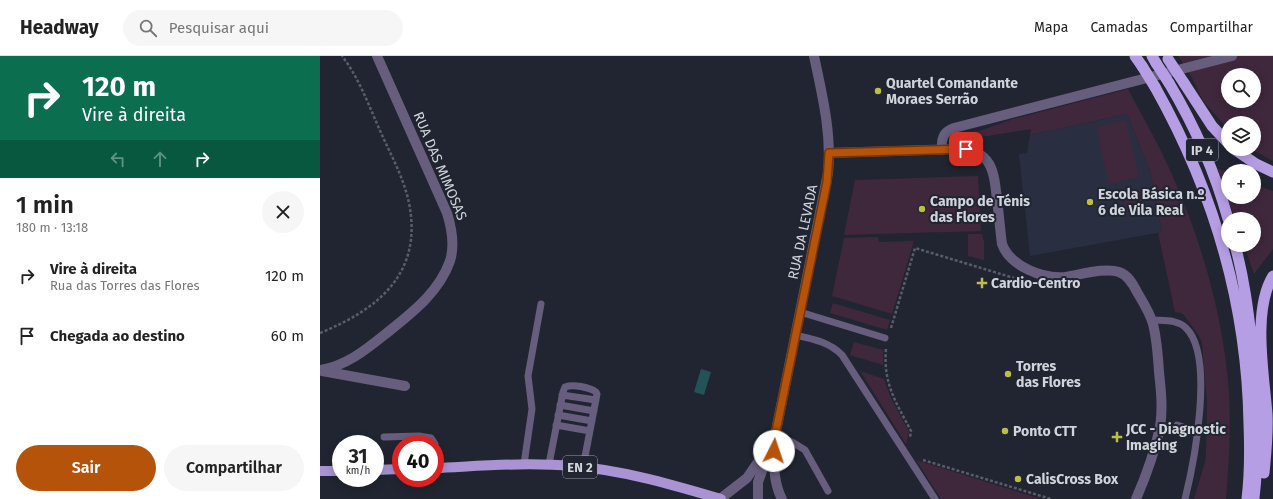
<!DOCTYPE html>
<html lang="pt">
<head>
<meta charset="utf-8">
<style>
  :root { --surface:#fff; --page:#f6f6f6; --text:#222; --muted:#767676; --line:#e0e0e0; --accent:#b45309 }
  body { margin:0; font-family:"Fira Sans",sans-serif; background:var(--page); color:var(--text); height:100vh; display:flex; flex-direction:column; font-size:15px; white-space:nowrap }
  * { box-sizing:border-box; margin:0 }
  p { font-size:13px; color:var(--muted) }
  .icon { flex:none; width:22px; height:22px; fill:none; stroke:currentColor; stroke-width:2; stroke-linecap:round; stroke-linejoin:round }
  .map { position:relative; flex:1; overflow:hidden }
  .side { display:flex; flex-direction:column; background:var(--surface); width:320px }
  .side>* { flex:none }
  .hud { background:#0b6e4f; color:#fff; overflow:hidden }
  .tools { position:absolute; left:901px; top:12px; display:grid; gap:8px }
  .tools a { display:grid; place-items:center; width:40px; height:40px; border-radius:50%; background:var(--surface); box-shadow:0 2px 10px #0003; font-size:20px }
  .speed { position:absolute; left:12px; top:379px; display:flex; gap:8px; font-size:20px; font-weight:700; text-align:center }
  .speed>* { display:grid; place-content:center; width:52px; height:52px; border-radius:50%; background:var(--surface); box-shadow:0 2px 10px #0003; line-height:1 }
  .speed small { font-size:10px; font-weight:400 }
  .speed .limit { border:6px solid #d22; background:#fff; color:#111 }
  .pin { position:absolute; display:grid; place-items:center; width:34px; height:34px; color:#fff; margin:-17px; border-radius:8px; box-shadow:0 2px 6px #0006 }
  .me { position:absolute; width:44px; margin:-22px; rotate:4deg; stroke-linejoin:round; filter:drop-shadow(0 0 3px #0008) }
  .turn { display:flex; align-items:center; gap:14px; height:84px; padding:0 16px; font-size:18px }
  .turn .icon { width:52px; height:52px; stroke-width:2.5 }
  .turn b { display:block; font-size:28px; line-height:34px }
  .lanes { display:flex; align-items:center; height:38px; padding:0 16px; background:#0003; justify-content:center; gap:20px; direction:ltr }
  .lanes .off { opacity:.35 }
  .round { display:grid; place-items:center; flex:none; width:42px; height:42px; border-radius:21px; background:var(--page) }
  .headline { display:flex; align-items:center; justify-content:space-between; height:68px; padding:0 16px }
  h1 { font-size:24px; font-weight:600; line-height:30px }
  .cta { display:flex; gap:8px; margin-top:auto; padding:8px 16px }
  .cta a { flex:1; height:46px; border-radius:24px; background:var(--accent); color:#fff; font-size:16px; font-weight:600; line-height:46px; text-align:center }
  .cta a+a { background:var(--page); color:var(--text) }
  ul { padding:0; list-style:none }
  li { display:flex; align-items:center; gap:12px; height:60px; padding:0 16px }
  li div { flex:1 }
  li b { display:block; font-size:15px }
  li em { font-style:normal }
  header { display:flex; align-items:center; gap:24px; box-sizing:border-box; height:56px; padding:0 20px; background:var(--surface); border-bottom:1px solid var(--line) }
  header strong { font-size:19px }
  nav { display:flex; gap:22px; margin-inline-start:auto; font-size:14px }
  .search { width:280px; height:36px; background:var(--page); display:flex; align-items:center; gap:10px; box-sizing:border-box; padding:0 14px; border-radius:22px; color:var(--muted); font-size:15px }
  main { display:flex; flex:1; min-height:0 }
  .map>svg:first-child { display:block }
  .built { fill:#292f40 }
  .green { fill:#3f273c; fill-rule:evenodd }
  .water { fill:#235257 }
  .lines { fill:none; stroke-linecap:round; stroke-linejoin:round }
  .path { stroke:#595d68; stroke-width:2.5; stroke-dasharray:3 2; stroke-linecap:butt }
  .service { stroke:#675d7c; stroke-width:7 }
  .minor { stroke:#675d7c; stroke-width:10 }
  .tertiary { stroke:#675d7c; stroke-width:10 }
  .primary { stroke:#a993d3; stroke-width:10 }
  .trunk { stroke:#b69ee4; stroke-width:11 }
  .trunk-bridge { stroke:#b69ee4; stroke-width:11 }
  .route-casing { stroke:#753606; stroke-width:10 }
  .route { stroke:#b45309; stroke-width:7 }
  .poi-dot { fill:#bcbf44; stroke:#202531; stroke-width:1.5 }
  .labels { text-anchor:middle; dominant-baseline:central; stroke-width:4; stroke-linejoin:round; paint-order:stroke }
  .shield { fill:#202531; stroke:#9ba0a8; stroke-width:1 }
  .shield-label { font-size:13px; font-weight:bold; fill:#d0d4db }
  .poi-label { font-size:14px; font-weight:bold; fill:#d0d4db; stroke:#202531; text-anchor:start }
  .street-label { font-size:14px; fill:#d0d4db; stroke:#202531 }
</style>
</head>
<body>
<header>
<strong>Headway</strong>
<div class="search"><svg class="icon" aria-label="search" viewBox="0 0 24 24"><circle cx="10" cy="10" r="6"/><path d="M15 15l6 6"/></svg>Pesquisar aqui</div>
<nav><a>Mapa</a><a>Camadas</a><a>Compartilhar</a></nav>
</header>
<main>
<section class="side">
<div class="hud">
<div class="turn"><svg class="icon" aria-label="right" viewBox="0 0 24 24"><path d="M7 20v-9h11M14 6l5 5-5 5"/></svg><div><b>120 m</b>Vire à direita</div></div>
<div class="lanes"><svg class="icon off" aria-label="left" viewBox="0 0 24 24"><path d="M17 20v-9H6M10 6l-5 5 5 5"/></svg><svg class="icon off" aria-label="ahead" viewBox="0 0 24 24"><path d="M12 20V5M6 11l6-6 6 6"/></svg><svg class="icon" aria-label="right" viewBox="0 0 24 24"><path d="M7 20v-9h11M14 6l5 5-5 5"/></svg></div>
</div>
<div class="headline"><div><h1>1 min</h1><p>180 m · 13:18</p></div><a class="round"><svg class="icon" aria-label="close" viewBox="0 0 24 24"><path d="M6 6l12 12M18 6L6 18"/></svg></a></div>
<ul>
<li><svg class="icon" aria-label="right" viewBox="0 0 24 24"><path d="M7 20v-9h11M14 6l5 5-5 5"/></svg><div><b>Vire à direita</b><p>Rua das Torres das Flores</p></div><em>120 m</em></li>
<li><svg class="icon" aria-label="arrive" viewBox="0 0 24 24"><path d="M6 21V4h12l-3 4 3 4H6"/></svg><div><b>Chegada ao destino</b></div><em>60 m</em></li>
</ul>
<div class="cta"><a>Sair</a><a>Compartilhar</a></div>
</section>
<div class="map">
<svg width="953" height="443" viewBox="0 0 953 443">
  <rect width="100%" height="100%" fill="#202531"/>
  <!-- built -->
  <path class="built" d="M 807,58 L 830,115 L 842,176 L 710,200 L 699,98 L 707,97 L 710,79 Z"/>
  <!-- green -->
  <path class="green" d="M 858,0 L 953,0 L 953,105 L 931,93 L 934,93 L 934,67 L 908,67 L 908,73 L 883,45 L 872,22 ZM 908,19 L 934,19 L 934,45 L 908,45 Z
    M 808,33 C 819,54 831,75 842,97 C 878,172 903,254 909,337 C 911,373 909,408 906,443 L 874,443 L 885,406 L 886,397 L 887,346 L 882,287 L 879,280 L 864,259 L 861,257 L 855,256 L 838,177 L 842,176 L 830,115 L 807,58 L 710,79 L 711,73 L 668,80 L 637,80 L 634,83 L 634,78 L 635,77 L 659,75 L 693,63 Z
    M 806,64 L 819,121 L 789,128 L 776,71 Z
    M 897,112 L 908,116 L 908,141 L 934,141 L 934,128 L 953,135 L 953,193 L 934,218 L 924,189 L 934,189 L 934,163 L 915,163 Z
    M 658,120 L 661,175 L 524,179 L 535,124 Z
    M 821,134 L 826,155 L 807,159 L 802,138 Z
    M 648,178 L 662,178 L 664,186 L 664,204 L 648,200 Z
    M 558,181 L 559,186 L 594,185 L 572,258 L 512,240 L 524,182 Z
    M 513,247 L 570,264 L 567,274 L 510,257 Z
    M 534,286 L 563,294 L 563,309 L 530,299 Z
    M 540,315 L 564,323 L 570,340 L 589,376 L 586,388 Z
    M 596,404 L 721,443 L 621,443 Z"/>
  <!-- water -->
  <path class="water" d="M 381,313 L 391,316 L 384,339 L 374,336 Z"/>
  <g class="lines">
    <!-- path -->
    <path class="path" d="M 571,272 L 595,192 L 694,222
      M 0,277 C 59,253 103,217 89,147 C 84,123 72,101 62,79 C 50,53 40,23 22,0
      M 566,293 C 563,328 576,346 591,375 L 590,382
      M 603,404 L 731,443"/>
    <!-- service -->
    <path class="service" d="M 480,256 L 565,282
      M 831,264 C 843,265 857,263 866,272 C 895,300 874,407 865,443
      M 475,279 C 493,283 509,286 522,299 L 615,443
      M 242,339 L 276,344
      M 240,349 L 274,355
      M 238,359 L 272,365
      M 236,369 L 270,375
      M 857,369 L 878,376
      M 455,380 L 472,386 L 485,394 L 508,435
      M 64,381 L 99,380 L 111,382 L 115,388
      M 115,389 L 116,412
      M 204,408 L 212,353 L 208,320 L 221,248
      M 229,408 L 243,336 L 245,331 C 253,328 269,331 276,336 L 277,338 L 263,411"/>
    <!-- minor -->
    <path class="minor" d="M 622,94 C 621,83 623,76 634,72 L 912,0
      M 509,97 L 638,93 C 672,94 674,115 677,144 C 679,159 680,173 682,188 C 690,210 722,223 745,221 C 760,219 785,211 799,216 C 808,219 813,228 817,236 C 823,246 830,257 833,268 C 837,284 838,300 839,316 C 841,334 843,353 840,371 C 835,395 826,420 816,443
      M 0,314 C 27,310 48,292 68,276 C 93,256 119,236 130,205 C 135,189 132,173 127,157 L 57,0
      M 2,315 L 85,330"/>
    <!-- tertiary -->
    <path class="tertiary" d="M 454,389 C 454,407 453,426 462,443
      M 400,443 L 427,422 L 442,400
      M 438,443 L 438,426 L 455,380 L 508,117 C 512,78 502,38 494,0"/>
    <!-- primary -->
    <path class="primary" d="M 115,412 C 161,410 207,406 252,410 C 303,414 353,429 401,443
      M 55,414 L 81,413
      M 0,415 L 21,415"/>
    <!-- trunk -->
    <path class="trunk" d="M 815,0 L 822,10
      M 832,0 L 836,7
      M 849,27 C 874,69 895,116 908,163
      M 864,27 L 892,70 L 908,87
      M 835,31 C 894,136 927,246 929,368 C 930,393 930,418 927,443
      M 914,93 L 936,108 L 953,116
      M 915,189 C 924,222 928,254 932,288 C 938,340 940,390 934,442
      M 944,417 C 946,397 948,378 947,358 C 944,319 932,254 953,220"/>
    <!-- trunk-bridge -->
    <path class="trunk-bridge" d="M 848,3 L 864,27
      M 836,7 L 849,27
      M 822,10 L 835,31"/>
  </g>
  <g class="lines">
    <!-- route casing -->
    <g class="route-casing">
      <path id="route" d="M 454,395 L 455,380 L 507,126 L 509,97 L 646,93"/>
    </g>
    <!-- route -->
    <use href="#route" class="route"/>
  </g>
  <!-- markers -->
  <g class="poi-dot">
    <circle cx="558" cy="35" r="4"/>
    <circle cx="770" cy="146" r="4"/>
    <circle cx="602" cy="153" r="4"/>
    <path d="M660 221h4v4h4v4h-4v4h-4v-4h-4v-4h4z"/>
    <circle cx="688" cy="318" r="4"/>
    <circle cx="685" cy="375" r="4"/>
    <path d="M795 375h4v4h4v4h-4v4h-4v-4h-4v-4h4z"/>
    <circle cx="698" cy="423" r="4"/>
  </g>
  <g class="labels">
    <!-- shield labels -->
    <g class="shield">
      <rect x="866" y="83" width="32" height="22" rx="3"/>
      <rect x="243" y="400" width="34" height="22" rx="3"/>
    </g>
    <g class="shield-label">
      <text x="882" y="94">IP 4</text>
      <text x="260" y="411">EN 2</text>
    </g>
    <!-- poi labels -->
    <g class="poi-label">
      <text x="566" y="27">Quartel Comandante<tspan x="566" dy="16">Moraes Serrão</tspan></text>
      <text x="778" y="138">Escola Básica n.º<tspan x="778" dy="16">6 de Vila Real</tspan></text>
      <text x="610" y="145">Campo de Ténis<tspan x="610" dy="16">das Flores</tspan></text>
      <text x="671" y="227">Cardio-Centro</text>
      <text x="696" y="310">Torres<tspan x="696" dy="16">das Flores</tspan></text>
      <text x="806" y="373">JCC - Diagnostic<tspan x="806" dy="16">Imaging</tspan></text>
      <text x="693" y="375">Ponto CTT</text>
      <text x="706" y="423">CalisCross Box</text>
    </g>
    <!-- street labels -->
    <g class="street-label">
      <text transform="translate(120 110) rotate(67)">RUA DAS MIMOSAS</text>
      <text transform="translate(483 176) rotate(-78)">RUA DA LEVADA</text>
    </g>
  </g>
</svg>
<div class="tools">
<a><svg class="icon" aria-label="search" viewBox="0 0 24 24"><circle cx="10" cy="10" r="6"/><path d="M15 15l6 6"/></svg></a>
<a><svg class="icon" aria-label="layers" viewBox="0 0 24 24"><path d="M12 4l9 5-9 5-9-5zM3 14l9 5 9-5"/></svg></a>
<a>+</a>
<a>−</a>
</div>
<div class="speed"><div>31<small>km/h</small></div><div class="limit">40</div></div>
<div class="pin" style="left:646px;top:93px;background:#d93025"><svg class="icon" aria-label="arrive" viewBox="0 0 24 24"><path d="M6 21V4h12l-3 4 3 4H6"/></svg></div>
<svg class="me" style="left:454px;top:395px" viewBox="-20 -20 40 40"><circle r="19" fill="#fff"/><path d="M0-13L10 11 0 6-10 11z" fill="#b45309"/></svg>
</div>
</main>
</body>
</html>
